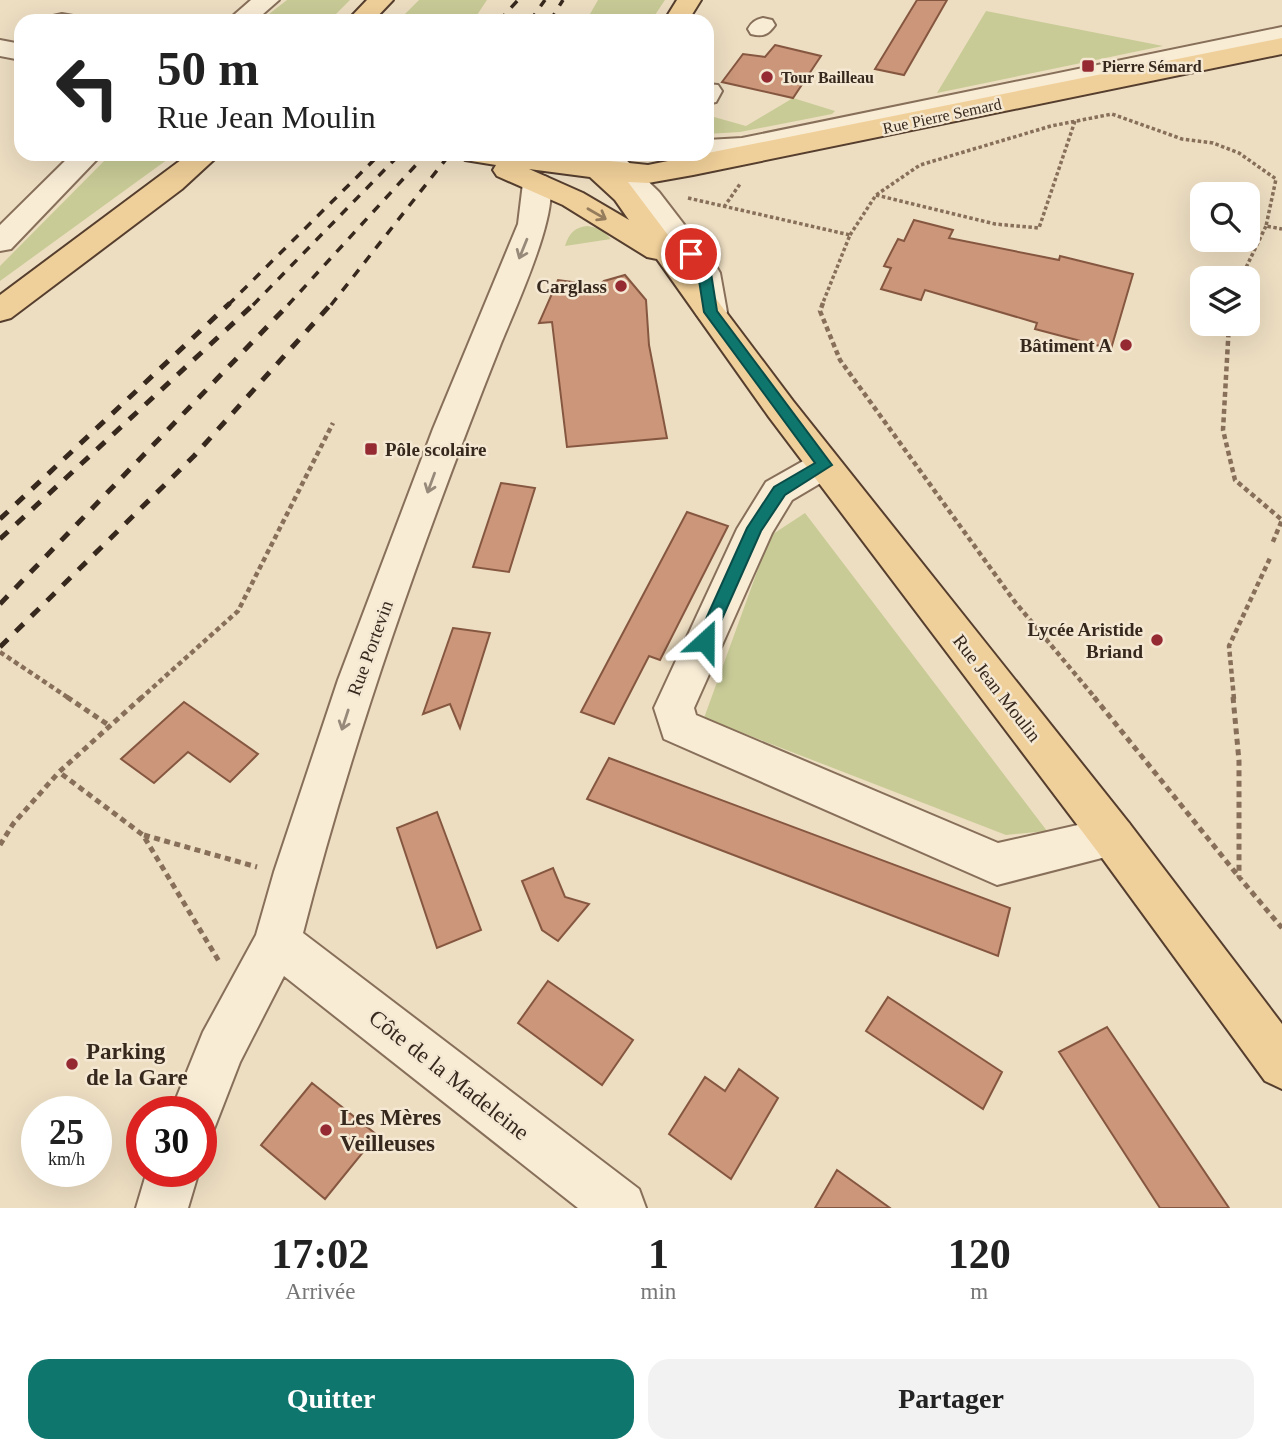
<!DOCTYPE html>
<html lang="fr">
<head>
<meta charset="utf-8">
<style>
  :root { --surface:#fff; --page:#f2f2f2; --text:#222; --muted:#767676; --accent:#0f766e }
  body { margin:0; font-family:Georgia,serif; background:var(--page); color:var(--text); height:100vh; display:flex; flex-direction:column; font-size:26px; white-space:nowrap }
  * { box-sizing:border-box; margin:0 }
  p { font-size:23px; color:var(--muted) }
  .icon { flex:none; width:38px; height:38px; fill:none; stroke:currentColor; stroke-width:2; stroke-linecap:round; stroke-linejoin:round }
  .map { position:relative; height:1208px; overflow:hidden }
  .details { display:flex; flex-direction:column; background:var(--surface); flex:1 }
  .details>* { flex:none }
  .hud { position:absolute; left:14px; top:14px; width:700px; height:147px; border-radius:21px; box-shadow:0 7px 28px #0002; background:#fff; color:var(--text); overflow:hidden }
  .fabs { position:absolute; left:1190px; top:182px; display:grid; gap:14px }
  .fabs a { display:grid; place-items:center; width:70px; height:70px; border-radius:14px; background:var(--surface); box-shadow:0 7px 28px #0002; font-size:35px }
  .speed { position:absolute; left:21px; top:1096px; display:flex; gap:14px; font-size:35px; font-weight:700; text-align:center }
  .speed>* { display:grid; place-content:center; width:91px; height:91px; border-radius:50%; background:var(--surface); box-shadow:0 7px 28px #0002; line-height:1 }
  .speed small { font-size:18px; font-weight:400 }
  .speed .limit { border:10px solid #d22; background:#fff; color:#111 }
  .pin { position:absolute; display:grid; place-items:center; width:60px; height:60px; color:#fff; margin:-30px; border:4px solid #fff; border-radius:50%; box-shadow:0 2px 7px #0007 }
  .me { position:absolute; width:77px; margin:-38px; rotate:24deg; stroke-linejoin:round; filter:drop-shadow(0 0 5px #0008) }
  .turn { display:flex; align-items:center; gap:24px; height:147px; padding:0 28px; font-size:32px }
  .turn .icon { width:91px; height:91px; stroke-width:2.5 }
  .turn b { display:block; font-size:49px; line-height:60px }
  .eta { display:flex; justify-content:space-evenly; align-items:center; height:119px; text-align:center }
  .eta b { font-size:42px; font-weight:600; line-height:49px }
  .cta { display:flex; gap:14px; margin-top:auto; padding:14px 28px }
  .cta a { flex:1; height:80px; border-radius:21px; background:var(--accent); color:#fff; font-size:28px; font-weight:600; line-height:80px; text-align:center }
  .cta a+a { background:var(--page); color:var(--text) }
  .map>svg:first-child { display:block }
  .green { fill:#c8cb96 }
  .building { fill:#cb9679; stroke:#865740; stroke-width:2 }
  .lines { fill:none; stroke-linecap:round; stroke-linejoin:round }
  .minor-casing { stroke:#876f5a; stroke-width:4 }
  .major-casing { stroke:#553e2e; stroke-width:4 }
  .path-far2 { stroke:#876f5a; stroke-width:3.5; stroke-dasharray:3.5 2.5; stroke-linecap:butt }
  .path-far1 { stroke:#876f5a; stroke-width:4.5; stroke-dasharray:5 3.5; stroke-linecap:butt }
  .path { stroke:#876f5a; stroke-width:5; stroke-dasharray:6 4.5; stroke-linecap:butt }
  .minor { fill:#f8ecd5; fill-rule:evenodd }
  .major { fill:#f0d09a; fill-rule:evenodd }
  .rail-far1 { stroke:#37281e; stroke-width:3.5; stroke-dasharray:9 9; stroke-linecap:butt }
  .rail { stroke:#37281e; stroke-width:5; stroke-dasharray:11 11; stroke-linecap:butt }
  .oneway { stroke:#947c5c }
  .oneway2 { stroke:#988a7a }
  .route { fill:#0f766e; stroke:#0a4d48; stroke-width:2 }
  .poi-dot { fill:#952a32; stroke:#f5e8d2; stroke-width:2.5 }
  .labels { text-anchor:middle; dominant-baseline:central; stroke-width:5; stroke-linejoin:round; paint-order:stroke }
  .far-poi-label { font-size:16px; font-weight:bold; fill:#37281e; stroke:#f5e8d2; text-anchor:start }
  .far-street-label { font-size:16px; fill:#37281e; stroke:#f5e8d2 }
  .poi-label { font-size:19px; font-weight:bold; fill:#37281e; stroke:#f5e8d2; text-anchor:end }
  .street-label { font-size:19px; fill:#37281e; stroke:#f5e8d2 }
  .near-poi-label { font-size:23px; font-weight:bold; fill:#37281e; stroke:#f5e8d2; text-anchor:start }
  .near-street-label { font-size:23px; fill:#37281e; stroke:#f5e8d2 }
</style>
</head>
<body>
<div class="map">
<svg width="1282" height="1208" viewBox="0 0 1282 1208">
  <rect width="100%" height="100%" fill="#eddec2"/>
  <!-- green -->
  <path class="green" d="M 287,0 L 350,0 L 329,21 L 260,21 Z
    M 419,0 L 487,0 L 473,21 L 398,21 Z
    M 598,0 L 665,0 L 651,21 L 586,21 Z
    M 986,11 L 1163,46 L 937,93 Z
    M 793,98 L 835,111 L 832,114 L 740,132 L 707,134 L 707,115 L 746,126 Z
    M 111,154 L 175,154 L 0,281 L 0,266 Z
    M 588,226 L 601,229 L 611,239 L 565,246 C 569,233 575,227 588,226 Z
    M 805,513 L 1047,831 L 1006,835 L 704,718 L 770,536 Z"/>
  <!-- building -->
  <path class="building" d="M 917,0 L 947,0 L 904,75 L 875,69 Z
    M 775,45 L 821,56 L 793,98 L 722,82 L 743,54 L 765,57 Z
    M 914,220 L 953,230 L 949,238 L 1059,260 L 1060,256 L 1133,274 L 1111,349 L 1035,329 L 1037,323 L 925,290 L 921,300 L 881,289 L 891,268 L 884,266 L 898,239 L 904,241 Z
    M 625,275 L 646,300 L 649,345 L 667,438 L 567,447 L 552,322 L 539,323 L 558,280 L 580,283 L 593,290 L 604,281 Z
    M 501,483 L 535,488 L 509,572 L 473,567 Z
    M 687,512 L 728,526 L 660,660 L 649,656 L 614,724 L 581,712 Z
    M 453,628 L 490,633 L 460,728 L 450,704 L 423,714 Z
    M 184,702 L 258,754 L 230,782 L 188,752 L 154,783 L 121,759 Z
    M 609,758 L 1010,908 L 998,956 L 587,799 Z
    M 437,812 L 481,930 L 437,948 L 397,828 Z
    M 553,868 L 565,897 L 589,904 L 558,941 L 542,930 L 522,881 Z
    M 548,981 L 633,1040 L 602,1085 L 518,1023 Z
    M 888,997 L 1002,1072 L 983,1109 L 866,1031 Z
    M 1107,1027 L 1229,1208 L 1160,1208 L 1059,1052 Z
    M 739,1069 L 778,1098 L 731,1179 L 669,1134 L 705,1077 L 725,1091 Z
    M 312,1083 L 377,1135 L 325,1199 L 261,1145 Z
    M 837,1170 L 890,1208 L 815,1208 Z"/>
  <g class="lines">
    <!-- minor casing -->
    <g class="minor-casing">
      <path id="minor" d="M 251,0 L 279,0 L 255,21 L 227,21 Z
        M 62,14 L 73,16 L 76,21 L 50,21 L 53,16 Z
        M 763,18 L 772,20 L 775,25 C 768,35 763,37 751,34 L 748,29 C 752,22 755,20 763,18 Z
        M 1282,27 L 1282,43 L 742,154 L 707,156 L 698,154 L 707,154 L 707,140 L 742,138 Z
        M 0,40 L 21,44 L 21,60 L 0,56 Z
        M 707,84 L 718,85 L 722,91 L 716,102 L 707,104 Z
        M 72,154 L 102,154 L 11,249 L 0,251 L 0,225 Z
        M 589,154 L 620,154 L 659,192 L 716,266 L 720,273 L 727,312 L 722,319 L 711,322 L 700,319 L 695,312 L 690,274 L 639,204 Z
        M 537,174 L 547,177 C 565,203 512,315 500,346 C 424,538 354,734 303,933 L 639,1189 L 646,1208 L 578,1208 L 284,976 L 240,1062 L 214,1129 L 201,1134 L 201,1111 L 171,1111 L 203,1032 L 256,935 L 274,872 L 338,680 L 433,429 L 518,224 L 523,183 L 527,177 Z
        M 824,452 L 836,456 L 842,465 L 836,474 L 792,500 L 772,533 L 694,708 L 696,715 L 998,843 L 1113,817 L 1129,823 L 1135,837 L 1129,851 L 997,885 L 664,739 L 654,708 L 737,529 L 766,482 L 812,456 Z
        M 147,1171 L 199,1171 L 188,1208 L 136,1208 Z"/>
    </g>
    <!-- major casing -->
    <g class="major-casing">
      <path id="major" d="M 367,0 L 393,0 L 373,21 L 347,21 Z
        M 677,0 L 701,0 L 688,21 L 664,21 Z
        M 1282,38 L 1282,54 L 693,175 L 648,183 L 628,182 L 793,401 L 1129,823 L 1282,1024 L 1282,1089 L 1265,1081 L 1097,851 L 769,417 L 657,259 L 647,257 L 563,205 L 497,176 L 493,170 L 496,165 L 465,160 L 461,154 L 542,154 L 648,165 ZM 529,169 L 590,177 L 615,200 L 629,220 L 583,193 Z
        M 189,154 L 220,154 L 182,189 L 11,318 L 0,321 L 0,295 Z"/>
    </g>
    <!-- path-far2 -->
    <path class="path-far2" d="M 876,195 L 995,224 L 1039,228 L 1075,121
      M 688,198 L 850,235 L 822,305
      M 724,207 L 740,184
      M 850,235 L 876,195 L 920,165 L 1051,126 L 1112,114 L 1182,139 L 1213,143 L 1239,153 L 1276,179 L 1266,226 L 1282,229
      M 1241,278 L 1266,226"/>
    <!-- path-far1 -->
    <path class="path-far1" d="M 823,303 L 820,311 L 840,360 L 1015,602 L 1096,699
      M 1229,324 L 1223,430 L 1235,480 L 1282,520 L 1272,544
      M 0,652 L 70,699
      M 140,699 L 238,611 L 333,423
      M 1234,699 L 1229,646 L 1271,556"/>
    <!-- path -->
    <path class="path" d="M 67,697 L 110,726
      M 142,697 L 59,772 L 143,835 L 220,963
      M 1094,697 L 1239,877
      M 1233,697 L 1239,761 L 1239,877 L 1282,928
      M 144,835 L 257,867
      M 0,845 L 13,824 L 59,772"/>
    <!-- minor -->
    <use href="#minor" class="minor"/>
    <!-- major -->
    <use href="#major" class="major"/>
    <!-- rail-far1 -->
    <path class="rail-far1" d="M 499,21 L 518,0
      M 530,21 L 545,0
      M 550,21 L 563,0
      M 228,305 L 380,154
      M 253,305 L 400,154
      M 288,305 L 426,154
      M 331,305 L 450,154"/>
    <!-- rail -->
    <path class="rail" d="M 0,519 L 230,303
      M 0,539 L 255,303
      M 0,604 L 290,303
      M 0,647 L 194,456 L 332,303"/>
  </g>
  <!-- one-way arrows -->
  <defs><path id="oneway-shaft" d="M-6 0H5M1.5-3L5.5 0L1.5 3" fill="none" stroke-width="1.6" stroke-linecap="round" stroke-linejoin="round" transform="scale(1.75)"/></defs>
  <use class="oneway" href="#oneway-shaft" transform="translate(597 214) rotate(30)"/>
  <g class="oneway2">
    <use href="#oneway-shaft" transform="translate(523 249) rotate(112)"/>
    <use href="#oneway-shaft" transform="translate(431 483) rotate(110)"/>
    <use href="#oneway-shaft" transform="translate(345 720) rotate(108)"/>
  </g>
  <!-- route -->
  <path class="route" d="M 691,251 L 695,252 L 711,273 L 717,311 L 832,465 L 785,495 L 761,531 L 710,646 L 699,646 L 696,641 L 747,528 L 774,487 L 815,463 L 704,312 L 698,274 L 684,254 Z"/>
  <!-- markers -->
  <g class="poi-dot">
    <rect x="1081" y="59" width="14" height="14" rx="3.5"/>
    <circle cx="767" cy="77" r="7"/>
    <circle cx="621" cy="286" r="7"/>
    <circle cx="1126" cy="345" r="7"/>
    <rect x="364" y="442" width="14" height="14" rx="3.5"/>
    <circle cx="1157" cy="640" r="7"/>
    <circle cx="72" cy="1064" r="7"/>
    <circle cx="326" cy="1130" r="7"/>
  </g>
  <g class="labels">
    <!-- far-poi labels -->
    <g class="far-poi-label">
      <text x="1102" y="66">Pierre Sémard</text>
      <text x="781" y="77">Tour Bailleau</text>
    </g>
    <!-- far-street labels -->
    <g class="far-street-label">
      <text transform="translate(942 116) rotate(-12)">Rue Pierre Semard</text>
    </g>
    <!-- poi labels -->
    <g class="poi-label">
      <text x="607" y="286">Carglass</text>
      <text x="1112" y="345">Bâtiment A</text>
      <text x="385" y="449" text-anchor="start">Pôle scolaire</text>
      <text x="1143" y="629">Lycée Aristide<tspan x="1143" dy="22">Briand</tspan></text>
    </g>
    <!-- street labels -->
    <g class="street-label">
      <text transform="translate(370 648) rotate(-70)">Rue Portevin</text>
      <text transform="translate(997 688) rotate(52)">Rue Jean Moulin</text>
    </g>
    <!-- near-poi labels -->
    <g class="near-poi-label">
      <text x="86" y="1051">Parking<tspan x="86" dy="26">de la Gare</tspan></text>
      <text x="340" y="1117">Les Mères<tspan x="340" dy="26">Veilleuses</tspan></text>
    </g>
    <!-- near-street labels -->
    <g class="near-street-label">
      <text transform="translate(449 1075) rotate(38)">Côte de la Madeleine</text>
    </g>
  </g>
</svg>
<div class="fabs">
<a><svg class="icon" aria-label="search" viewBox="0 0 24 24"><circle cx="10" cy="10" r="6"/><path d="M15 15l6 6"/></svg></a>
<a><svg class="icon" aria-label="layers" viewBox="0 0 24 24"><path d="M12 4l9 5-9 5-9-5zM3 14l9 5 9-5"/></svg></a>
</div>
<div class="speed"><div>25<small>km/h</small></div><div class="limit">30</div></div>
<div class="pin" style="left:691px;top:254px;background:#d93025"><svg class="icon" aria-label="arrive" viewBox="0 0 24 24"><path d="M6 21V4h12l-3 4 3 4H6"/></svg></div>
<svg class="me" style="left:705px;top:641px" viewBox="-20 -20 40 40"><path d="M0-17L14 15 0 8-14 15z" fill="#0f766e" stroke="#fff" stroke-width="4"/></svg>
<div class="hud">
<div class="turn"><svg class="icon" aria-label="left" viewBox="0 0 24 24"><path d="M17 20v-9H6M10 6l-5 5 5 5"/></svg><div><b>50 m</b>Rue Jean Moulin</div></div>
</div>
</div>
<section class="details">
<div class="eta">
<div><b>17:02</b><p>Arrivée</p></div>
<div><b>1</b><p>min</p></div>
<div><b>120</b><p>m</p></div>
</div>
<div class="cta"><a>Quitter</a><a>Partager</a></div>
</section>
</body>
</html>
